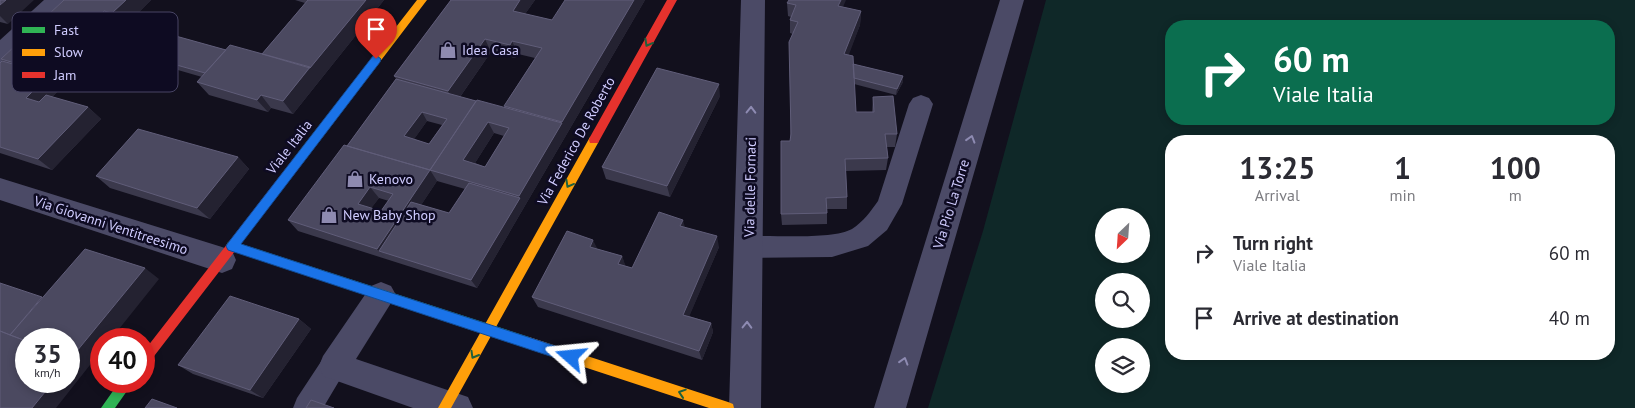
<!DOCTYPE html>
<html lang="en">
<head>
<meta charset="utf-8">
<style>
  :root { --surface:#fff; --page:#f2f2f3; --text:#2b2b33; --muted:#7c7c81 }
  body { margin:0; font-family:"PT Sans",sans-serif; background:var(--page); color:var(--text); height:100vh; display:flex; flex-direction:column; font-size:19px; white-space:nowrap }
  * { box-sizing:border-box; margin:0 }
  p { font-size:16px; color:var(--muted) }
  .icon { flex:none; width:28px; height:28px; fill:none; stroke:currentColor; stroke-width:2; stroke-linecap:round; stroke-linejoin:round }
  .map { position:relative; flex:1; overflow:hidden }
  .details { position:absolute; left:1165px; top:135px; width:450px; height:225px; display:flex; flex-direction:column; background:var(--surface); border-radius:20px; box-shadow:0 2px 8px #0003 }
  .details>* { flex:none }
  .hud { position:absolute; left:1165px; top:20px; width:450px; height:105px; border-radius:20px; box-shadow:0 2px 8px #0003; background:#0b6e4f; color:#fff; overflow:hidden }
  .needle { width:32px; rotate:205deg }
  .tools { position:absolute; left:1095px; top:208px; display:grid; gap:10px }
  .tools a { display:grid; place-items:center; width:55px; height:55px; border-radius:50%; background:var(--surface); box-shadow:0 2px 8px #0003; font-size:25px }
  .speed { position:absolute; left:15px; top:328px; display:flex; gap:10px; font-size:25px; font-weight:700; text-align:center }
  .speed>* { display:grid; place-content:center; width:65px; height:65px; border-radius:50%; background:var(--surface); box-shadow:0 2px 8px #0003; line-height:1 }
  .speed small { font-size:12px; font-weight:400 }
  .speed .limit { border:8px solid #d22; background:#fff; color:#111 }
  .pin { position:absolute; display:grid; place-items:center; width:42px; height:42px; color:#fff; margin:-51px -21px; border-radius:50% 50% 50% 0; rotate:-45deg; box-shadow:0 0 5px #0007 }
  .pin .icon { rotate:45deg }
  .me { position:absolute; width:55px; margin:-28px; rotate:288deg; stroke-linejoin:round; filter:drop-shadow(0 0 4px #0008) }
  .turn { display:flex; align-items:center; gap:18px; height:105px; padding:0 25px; font-size:22px }
  .turn .icon { width:65px; height:65px; stroke-width:2.5 }
  .turn b { display:block; font-size:35px; line-height:42px }
  .eta { display:flex; justify-content:space-evenly; align-items:center; height:85px; text-align:center }
  .eta b { font-size:30px; font-weight:700; line-height:35px }
  ul { padding:0; list-style:none }
  li { display:flex; align-items:center; gap:15px; height:65px; padding:0 25px }
  li div { flex:1 }
  li b { display:block; font-size:19px }
  li em { font-style:normal }
  .map>svg:first-child { display:block }
  .green { fill:#0f2828; fill-rule:evenodd }
  .lines { fill:none; stroke-linecap:round; stroke-linejoin:round }
  .lane { fill:#4b4a66; fill-rule:evenodd }
  .street { fill:#4b4a66; fill-rule:evenodd }
  .fast { fill:#30b455; fill-rule:evenodd }
  .slow { fill:#ff9f0a; fill-rule:evenodd }
  .jam { fill:#e5322d; fill-rule:evenodd }
  .wall { fill:#3b394c; fill-rule:evenodd }
  .shaded-wall { fill:#242231 }
  .building { fill:#4b4960; stroke:#605d79; fill-rule:evenodd }
  .oneway { stroke:#1f603c }
  .oneway2 { stroke:#8e8bb2 }
  .route { fill:#1a73e8; stroke:#114b97 }
  .labels { text-anchor:middle; dominant-baseline:central; stroke-width:5; stroke-linejoin:round; paint-order:stroke }
  .poi-label { font-size:14px; fill:#d0ccff; stroke:#0e0b22; text-anchor:start }
  .street-label { font-size:14px; fill:#d0ccff; stroke:#0e0b22 }
  .key { fill:#0e0b22; stroke:#484564; stroke-width:1 }
  .key-label { font-size:14px; fill:#d0ccff }
</style>
</head>
<body>
<div class="map">
<svg width="1635" height="408" viewBox="0 0 1635 408">
  <rect width="100%" height="100%" fill="#12101d"/>
  <!-- green -->
  <path class="green" d="M 1046,0 L 1635,0 L 1635,408 L 928,408 L 983,231 ZM 1171,26 L 1609,26 L 1609,119 L 1171,119 ZM 1171,141 L 1609,141 L 1609,354 L 1171,354 ZM 1104,216 L 1141,216 L 1141,254 L 1104,254 ZM 1104,281 L 1141,281 L 1141,319 L 1104,319 ZM 1104,346 L 1141,346 L 1141,384 L 1104,384 Z"/>
  <g class="lines">
    <!-- lane -->
    <path class="lane" d="M 921,95 L 929,98 L 933,104 L 902,204 L 887,230 L 868,246 L 832,257 L 748,258 L 739,255 L 735,247 L 739,239 L 748,236 C 773,235 832,240 852,229 C 863,222 871,211 878,201 L 909,104 L 913,98 Z
      M 334,353 L 344,357 L 348,366 L 323,408 L 293,408 L 297,398 L 324,357 Z"/>
    <!-- street -->
    <path class="street" d="M 44,0 L 71,0 L 67,6 L 9,62 L 0,64 L 0,40 Z
      M 741,0 L 765,0 L 761,408 L 729,408 Z
      M 1000,0 L 1024,0 L 906,408 L 874,408 Z
      M 0,178 L 222,247 L 232,251 L 236,260 L 232,269 L 222,273 L 0,200 Z
      M 381,282 L 391,286 L 396,295 L 356,359 L 468,397 L 473,408 L 413,408 L 323,376 L 319,366 L 323,356 L 371,286 Z"/>
    <!-- fast -->
    <path class="fast" d="M 232,241 L 529,337 L 533,339 L 535,343 L 533,347 L 529,349 L 232,251 L 228,250 L 226,246 L 228,242 Z
      M 120,381 L 134,381 L 115,408 L 101,408 Z"/>
    <!-- slow -->
    <path class="slow" d="M 417,0 L 427,0 L 302,164 L 294,164 L 293,161 L 294,158 Z
      M 594,136 L 598,137 L 599,140 L 598,143 L 451,408 L 438,408 L 590,137 Z
      M 529,337 L 728,402 L 733,404 L 734,408 L 709,408 L 529,349 L 525,347 L 523,343 L 525,339 Z"/>
    <!-- jam -->
    <path class="jam" d="M 667,0 L 677,0 L 598,143 L 590,143 L 589,140 L 590,137 Z
      M 298,157 L 302,158 L 303,161 L 302,164 L 148,364 L 144,366 L 144,351 L 294,158 Z"/>
  </g>
  <!-- wall -->
  <path class="wall" d="M 0,0 L 8,24 L 0,22 Z
    M 64,0 L 151,0 L 128,23 L 226,50 L 262,54 L 305,3 L 295,0 L 384,0 L 293,114 L 271,108 L 268,112 L 209,95 L 197,82 L 202,77 L 95,46 L 81,60 L 85,64 L 52,97 L 88,107 L 101,119 L 52,170 L 0,153 L 0,63 L 2,61 L 1,59 Z
    M 451,0 L 535,0 L 525,14 L 552,20 L 645,0 L 477,288 L 298,231 L 288,220 L 347,146 L 396,79 L 394,76 ZM 491,52 L 515,58 L 518,54 L 535,58 L 504,106 L 505,108 L 460,97 ZM 427,121 L 442,125 L 429,144 L 414,139 ZM 494,133 L 504,136 L 485,167 L 475,163 ZM 437,181 L 465,189 L 449,213 L 421,205 ZM 379,198 L 389,201 L 381,211 L 371,208 Z
    M 787,3 L 843,7 L 861,11 L 860,25 L 848,55 L 853,64 L 903,76 L 903,82 L 896,95 L 854,84 L 856,112 L 872,112 L 873,97 L 897,134 L 895,147 L 887,147 L 888,158 L 886,170 L 846,171 L 847,197 L 847,209 L 827,209 L 827,224 L 782,225 L 781,214 L 790,141 L 793,34 L 790,33 L 790,20 L 791,17 L 788,16 Z
    M 720,96 L 670,197 L 606,179 L 602,167 Z
    M 238,157 L 249,169 L 210,219 L 110,188 L 96,176 Z
    M 685,228 L 719,247 L 689,316 L 711,323 L 713,332 L 702,360 L 538,307 L 532,297 L 597,249 L 622,256 L 625,266 L 632,268 Z
    M 299,319 L 311,329 L 263,398 L 193,374 L 178,365 Z"/>
  <!-- shaded-wall -->
  <path class="shaded-wall" d="M 6,0 L 34,0 L 8,24 L 0,16 L 0,5 Z
    M 126,0 L 151,0 L 125,27 L 112,13 Z
    M 366,0 L 384,0 L 293,114 L 283,101 Z
    M 520,0 L 535,0 L 518,24 L 513,11 Z
    M 634,0 L 645,0 L 477,288 L 471,280 L 520,198 L 519,196 L 562,123 L 562,122 Z
    M 841,0 L 846,0 L 838,19 L 838,6 Z
    M 104,11 L 117,24 L 88,40 L 95,46 L 81,60 L 85,64 L 63,86 L 49,73 L 65,49 Z
    M 861,11 L 860,25 L 844,68 L 844,54 Z
    M 485,39 L 491,52 L 455,104 L 448,91 Z
    M 512,41 L 518,54 L 515,58 L 510,45 Z
    M 50,74 L 63,86 L 39,109 L 26,98 Z
    M 903,76 L 903,82 L 896,95 L 897,89 Z
    M 719,84 L 720,96 L 670,197 L 667,186 Z
    M 261,95 L 271,108 L 268,112 L 257,100 Z
    M 88,107 L 101,119 L 52,170 L 38,159 Z
    M 422,112 L 427,121 L 410,145 L 404,136 Z
    M 488,122 L 494,133 L 470,171 L 463,160 Z
    M 238,157 L 249,169 L 210,219 L 197,208 Z
    M 430,170 L 437,181 L 389,254 L 379,251 L 386,259 L 377,249 Z
    M 370,187 L 379,198 L 367,214 L 358,204 Z
    M 683,220 L 686,231 L 680,226 Z
    M 717,236 L 719,247 L 686,324 L 683,315 Z
    M 593,240 L 598,250 L 590,247 Z
    M 622,256 L 626,267 L 618,264 Z
    M 145,268 L 159,279 L 111,339 L 101,339 L 101,351 L 56,408 L 32,408 L 54,381 L 69,381 L 69,363 L 72,357 Z
    M 299,319 L 311,329 L 263,398 L 250,390 Z
    M 711,323 L 713,332 L 702,360 L 699,351 Z"/>
  <!-- building -->
  <path class="building" d="M 0,0 L 6,0 L 0,5 Z
    M 64,0 L 126,0 L 112,13 L 104,11 L 65,49 L 71,51 L 49,73 L 1,59 Z
    M 308,0 L 366,0 L 310,68 L 262,54 Z
    M 451,0 L 520,0 L 513,11 L 552,20 L 565,0 L 634,0 L 562,122 L 504,106 L 542,48 L 512,41 L 510,45 L 485,39 L 448,91 L 394,76 Z
    M 789,0 L 841,0 L 838,6 L 861,11 L 844,54 L 853,56 L 856,112 L 874,112 L 873,97 L 893,96 L 897,134 L 885,134 L 888,158 L 845,159 L 847,197 L 826,198 L 827,213 L 781,214 L 781,141 L 790,141 L 791,134 L 789,42 L 798,22 L 790,20 L 796,5 L 787,3 Z
    M 111,18 L 226,50 L 205,73 L 88,40 Z
    M 230,45 L 310,67 L 283,101 L 261,95 L 257,100 L 197,82 Z
    M 2,61 L 50,74 L 26,98 L 39,102 L 46,95 L 88,107 L 38,159 L 0,147 L 0,63 Z
    M 853,64 L 903,76 L 897,89 L 854,78 Z
    M 657,68 L 719,84 L 667,186 L 602,167 Z
    M 396,79 L 476,101 L 430,170 L 347,146 ZM 422,112 L 447,119 L 429,144 L 404,136 Z
    M 477,100 L 562,123 L 519,196 L 430,170 ZM 488,122 L 509,128 L 485,167 L 463,160 Z
    M 138,129 L 238,157 L 197,208 L 96,176 Z
    M 344,145 L 430,170 L 377,249 L 288,220 ZM 370,187 L 393,194 L 381,211 L 358,204 Z
    M 469,183 L 520,198 L 471,280 L 379,251 L 411,202 L 449,213 Z
    M 659,212 L 683,220 L 680,226 L 717,236 L 683,315 L 711,323 L 699,351 L 532,297 L 567,231 L 593,240 L 590,247 L 622,256 L 618,264 L 632,268 Z
    M 85,249 L 145,268 L 72,357 L 69,356 L 69,339 L 26,339 L 26,341 L 10,335 Z
    M 0,283 L 42,297 L 10,335 L 0,331 Z
    M 230,296 L 299,319 L 250,390 L 178,365 Z
    M 0,331 L 26,341 L 26,381 L 54,381 L 32,408 L 0,408 Z
    M 69,356 L 73,358 L 69,363 Z
    M 152,399 L 177,408 L 145,408 Z
    M 311,400 L 334,408 L 306,408 Z"/>
  <!-- one-way arrows -->
  <defs><path id="oneway-chevron" d="M-2-3.5L2.5 0L-2 3.5" fill="none" stroke-width="1.6" stroke-linecap="round" stroke-linejoin="round" transform="scale(1.25)"/></defs>
  <g class="oneway">
    <use href="#oneway-chevron" transform="translate(648 43) rotate(119)"/>
    <use href="#oneway-chevron" transform="translate(569 184) rotate(119)"/>
    <use href="#oneway-chevron" transform="translate(474 355) rotate(120)"/>
    <use href="#oneway-chevron" transform="translate(682 393) rotate(-162)"/>
  </g>
  <g class="oneway2">
    <use href="#oneway-chevron" transform="translate(751 110) rotate(-89)"/>
    <use href="#oneway-chevron" transform="translate(971 139) rotate(-73)"/>
    <use href="#oneway-chevron" transform="translate(747 325) rotate(-89)"/>
    <use href="#oneway-chevron" transform="translate(904 361) rotate(-73)"/>
  </g>
  <!-- route -->
  <path class="route" d="M 376,55 L 381,59 L 380,62 L 241,244 L 571,351 L 576,352 L 578,357 L 576,361 L 571,363 L 228,250 L 226,246 L 228,243 L 373,56 Z"/>
  <!-- icons -->
  <defs>
    <g id="shop-bare" transform="scale(1.35)"><path d="M-5-2.5h2.3a2.7 3.5 0 0 1 5.4 0H5L5.5 6h-11ZM-1.5-2.5h3a1.5 2.3 0 0 0-3 0Z" fill="#8e8ab0" stroke="#0e0b22" stroke-width="2.5" paint-order="stroke"/></g>
  </defs>
  <g fill-rule="evenodd">
    <use href="#shop-bare" x="448" y="50"/>
    <use href="#shop-bare" x="355" y="179"/>
    <use href="#shop-bare" x="329" y="215"/>
  </g>
  <g class="labels">
    <!-- poi labels -->
    <g class="poi-label">
      <text x="462" y="50">Idea Casa</text>
      <text x="369" y="179">Kenovo</text>
      <text x="343" y="215">New Baby Shop</text>
    </g>
    <!-- street labels -->
    <g class="street-label">
      <text transform="translate(576 141) rotate(-61)">Via Federico De Roberto</text>
      <text transform="translate(289 147) rotate(-52)">Viale Italia</text>
      <text transform="translate(750 187) rotate(-89)">Via delle Fornaci</text>
      <text transform="translate(951 204) rotate(-73)">Via Pio La Torre</text>
      <text transform="translate(111 225) rotate(18)">Via Giovanni Ventitreesimo</text>
    </g>
  </g>
  <!-- legend -->
  <rect x="12" y="12" width="166" height="80" rx="8" class="key"/>
  <rect x="22" y="27" width="23" height="6" fill="#30b455"/>
  <rect x="22" y="49" width="23" height="7" fill="#ff9f0a"/>
  <rect x="22" y="72" width="23" height="6" fill="#e5322d"/>
  <g class="key-label">
    <text x="54" y="35">Fast</text>
    <text x="54" y="57">Slow</text>
    <text x="54" y="80">Jam</text>
  </g>
</svg>
<div class="tools">
<a><svg class="needle" viewBox="-14 -14 28 28"><path d="M0-13l5 13h-10z" fill="#e53935"/><path d="M0 13l5-13h-10z" fill="#7c7c81"/></svg></a>
<a><svg class="icon" aria-label="search" viewBox="0 0 24 24"><circle cx="10" cy="10" r="6"/><path d="M15 15l6 6"/></svg></a>
<a><svg class="icon" aria-label="layers" viewBox="0 0 24 24"><path d="M12 4l9 5-9 5-9-5zM3 14l9 5 9-5"/></svg></a>
</div>
<div class="speed"><div>35<small>km/h</small></div><div class="limit">40</div></div>
<div class="pin" style="left:376px;top:59px;background:#d93025"><svg class="icon" aria-label="arrive" viewBox="0 0 24 24"><path d="M6 21V4h12l-3 4 3 4H6"/></svg></div>
<svg class="me" style="left:571px;top:357px" viewBox="-20 -20 40 40"><path d="M0-17L14 15 0 8-14 15z" fill="#1a73e8" stroke="#fff" stroke-width="4"/></svg>
<div class="hud">
<div class="turn"><svg class="icon" aria-label="right" viewBox="0 0 24 24"><path d="M7 20v-9h11M14 6l5 5-5 5"/></svg><div><b>60 m</b>Viale Italia</div></div>
</div>
<section class="details">
<div class="eta">
<div><b>13:25</b><p>Arrival</p></div>
<div><b>1</b><p>min</p></div>
<div><b>100</b><p>m</p></div>
</div>
<ul>
<li><svg class="icon" aria-label="right" viewBox="0 0 24 24"><path d="M7 20v-9h11M14 6l5 5-5 5"/></svg><div><b>Turn right</b><p>Viale Italia</p></div><em>60 m</em></li>
<li><svg class="icon" aria-label="arrive" viewBox="0 0 24 24"><path d="M6 21V4h12l-3 4 3 4H6"/></svg><div><b>Arrive at destination</b></div><em>40 m</em></li>
</ul>
</section>
</div>
</body>
</html>
